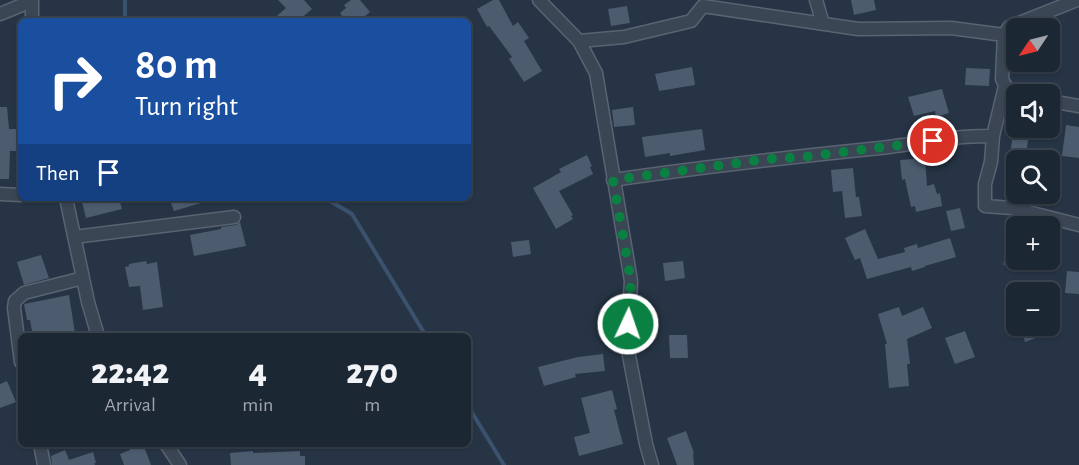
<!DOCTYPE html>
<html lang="en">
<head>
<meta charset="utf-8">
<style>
  :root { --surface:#1c2734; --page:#293340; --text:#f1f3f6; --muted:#a0a5ac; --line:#3a444f }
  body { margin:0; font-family:"Alegreya Sans",sans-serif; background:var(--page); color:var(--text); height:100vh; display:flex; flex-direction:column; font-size:22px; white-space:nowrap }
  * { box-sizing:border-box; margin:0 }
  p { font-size:20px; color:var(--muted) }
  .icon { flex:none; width:33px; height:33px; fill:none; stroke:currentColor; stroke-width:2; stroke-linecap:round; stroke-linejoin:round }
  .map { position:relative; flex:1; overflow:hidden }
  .side { position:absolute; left:18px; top:333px; width:453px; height:114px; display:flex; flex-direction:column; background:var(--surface); border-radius:9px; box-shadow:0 2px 4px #0004,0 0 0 2px var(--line) }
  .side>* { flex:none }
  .guide { position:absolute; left:18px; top:18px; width:453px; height:183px; border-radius:9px; box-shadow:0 2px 4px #0004,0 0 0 2px var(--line); background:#1a4fa0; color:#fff; overflow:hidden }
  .needle { width:39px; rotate:235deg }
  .buttons { position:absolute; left:1006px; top:18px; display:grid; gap:12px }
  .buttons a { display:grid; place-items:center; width:54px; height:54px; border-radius:9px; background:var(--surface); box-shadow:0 2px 4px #0004,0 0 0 2px var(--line); font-size:30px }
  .pin { position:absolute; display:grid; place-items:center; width:51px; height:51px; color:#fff; margin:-26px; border:3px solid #fff; border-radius:50%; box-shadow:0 2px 6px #0007 }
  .me { position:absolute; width:66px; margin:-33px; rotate:3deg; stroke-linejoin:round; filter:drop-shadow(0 0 4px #0008) }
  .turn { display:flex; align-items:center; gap:21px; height:126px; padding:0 18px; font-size:27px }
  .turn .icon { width:78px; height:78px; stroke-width:2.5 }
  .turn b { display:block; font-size:42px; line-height:51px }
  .then { display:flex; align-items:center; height:57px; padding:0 18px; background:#0003; gap:12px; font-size:22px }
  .eta { display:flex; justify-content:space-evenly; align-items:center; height:102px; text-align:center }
  .eta b { font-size:36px; font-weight:800; line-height:42px }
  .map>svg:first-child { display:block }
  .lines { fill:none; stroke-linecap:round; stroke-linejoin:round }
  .stream { stroke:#3a526e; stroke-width:4 }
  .building { fill:#4c5b6e }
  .minor-casing { stroke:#596471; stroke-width:15 }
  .minor { stroke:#3a4654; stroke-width:12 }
  .route { stroke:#0b8043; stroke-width:10; stroke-dasharray:0 18 }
</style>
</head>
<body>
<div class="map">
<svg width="1079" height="465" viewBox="0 0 1079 465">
  <rect width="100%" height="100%" fill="#263445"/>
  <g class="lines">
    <!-- stream -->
    <path class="stream" d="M 125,21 L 125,0
      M 325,198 L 352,214 L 426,336
      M 468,406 L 504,465"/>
  </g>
  <!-- building -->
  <path class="building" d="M 278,0 L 304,0 L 312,9 L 298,21 L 271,21 L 286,8 Z
    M 351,0 L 360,0 L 370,12 L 365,16 L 369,21 L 346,21 L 340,13 L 346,8 L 344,5 Z
    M 493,0 L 499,0 L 513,26 L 518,22 L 529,38 L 524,41 L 542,71 L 524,82 L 509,59 L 512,57 L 489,26 L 487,27 L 477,9 Z
    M 851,0 L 874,0 L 876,10 L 854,15 Z
    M 627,6 L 630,23 L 611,26 L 608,9 Z
    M 692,67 L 695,85 L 659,91 L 655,74 Z
    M 966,68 L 990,69 L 989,86 L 965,85 Z
    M 942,89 L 949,113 L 936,117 L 935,111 L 914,116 L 908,97 Z
    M 0,107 L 7,107 L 9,129 L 21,129 L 21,151 L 10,151 L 9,179 L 0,179 Z
    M 633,107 L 635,125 L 614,127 L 612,110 Z
    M 1009,109 L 1017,110 L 1017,128 L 1030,128 L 1025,160 L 1017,160 L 1017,175 L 1005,174 L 1006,157 L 1010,158 L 1013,130 L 1005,128 Z
    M 1066,125 L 1079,127 L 1079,158 L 1062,156 Z
    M 702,129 L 705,150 L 670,156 L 670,153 L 645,157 L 642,137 Z
    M 587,155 L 592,166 L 590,167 L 593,174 L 559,191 L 573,215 L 571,216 L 573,219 L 556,229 L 533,188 L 561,172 L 559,169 Z
    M 925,158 L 927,186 L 934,184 L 937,194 L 940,193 L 942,206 L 916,212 L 915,206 L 911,207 L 905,179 L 902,180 L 900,160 Z
    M 853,168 L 856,197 L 859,197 L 862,216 L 845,218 L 842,191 L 833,192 L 831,170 Z
    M 81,198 L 119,198 L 122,209 L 86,218 Z
    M 169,198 L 211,198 L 211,200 L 174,211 Z
    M 960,208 L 965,228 L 951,231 L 946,211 Z
    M 240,222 L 246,246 L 194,256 L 190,235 L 221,229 L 221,227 L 236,225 Z
    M 865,229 L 878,259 L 905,252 L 904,248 L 917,244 L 918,248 L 950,238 L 956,257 L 925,266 L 925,267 L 912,271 L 911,267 L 867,279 L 860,258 L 855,260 L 845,238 Z
    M 529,240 L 531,254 L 513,257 L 511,242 Z
    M 41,255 L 49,278 L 24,285 L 17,262 Z
    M 1004,260 L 1039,260 L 1038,270 L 1003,265 Z
    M 146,261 L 147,264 L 157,262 L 163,307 L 143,310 L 140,286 L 129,287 L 125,267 L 129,266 L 129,264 Z
    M 683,261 L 685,278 L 665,281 L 663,263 Z
    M 1067,271 L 1079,272 L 1079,294 L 1065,293 Z
    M 69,295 L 75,333 L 54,336 L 33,336 L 30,320 L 27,320 L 24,304 Z
    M 899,307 L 902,316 L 923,307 L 932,328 L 907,339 L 910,364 L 907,364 L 909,386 L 889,388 L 885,344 L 887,344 L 878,314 Z
    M 1020,326 L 1044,326 L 1047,334 L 1025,342 Z
    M 965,331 L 975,357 L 955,364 L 945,338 Z
    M 669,335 L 687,335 L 688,358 L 670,358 Z
    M 603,354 L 605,371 L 575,374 L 576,377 L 544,386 L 538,367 L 578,357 Z
    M 7,381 L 16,402 L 0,408 L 0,384 Z
    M 612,390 L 617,409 L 614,410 L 623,444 L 579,456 L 574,437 L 590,433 L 581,398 Z
    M 686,431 L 694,453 L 693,453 L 694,465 L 677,465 L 667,438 Z
    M 128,444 L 143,444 L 151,465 L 124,465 L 120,454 L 130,450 Z
    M 65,450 L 69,460 L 93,452 L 96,463 L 94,463 L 95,465 L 52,465 L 51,456 Z
    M 253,451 L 253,453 L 300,451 L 300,456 L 305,456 L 305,465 L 231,465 L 230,453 Z"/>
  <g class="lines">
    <!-- minor casing -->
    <g class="minor-casing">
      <path id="minor" d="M 32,0 L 32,21
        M 539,0 L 579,41 L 596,73 L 631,281 L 627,345 L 646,444 L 652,465
        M 816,0 L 823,24
        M 0,14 L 32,1
        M 579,41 L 624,37 L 691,21 L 703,6 L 858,29 L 951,28 L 1004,35
        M 1018,94 C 1010,93 1005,86 1002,79 L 1004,35 L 1009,27 L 1077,0
        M 1050,101 L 1079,106
        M 993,136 L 991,162 L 985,184 L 985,206 L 1012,208 L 1079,225
        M 613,180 C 702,167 791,157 880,148 C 917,144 955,135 993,136 L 1005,86
        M 0,194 L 21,195
        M 66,198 L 88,302 L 98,336
        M 74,237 L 234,217
        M 21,362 L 14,308 L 15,301 L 24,293 L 83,278
        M 40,444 L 44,465
        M 166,444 L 180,465"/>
    </g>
    <!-- minor -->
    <use href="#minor" class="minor"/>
  </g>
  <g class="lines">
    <!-- route -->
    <path class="route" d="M 628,324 L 631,281 L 613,180 L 767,159 L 803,157 L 933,141"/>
  </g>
</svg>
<div class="buttons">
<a><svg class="needle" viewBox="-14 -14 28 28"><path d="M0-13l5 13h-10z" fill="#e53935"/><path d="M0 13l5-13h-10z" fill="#a0a5ac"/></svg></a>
<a><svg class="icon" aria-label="sound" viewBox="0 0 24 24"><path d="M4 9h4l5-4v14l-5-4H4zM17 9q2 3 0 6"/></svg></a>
<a><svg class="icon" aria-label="search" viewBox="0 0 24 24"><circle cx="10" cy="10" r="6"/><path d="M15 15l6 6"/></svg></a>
<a>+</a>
<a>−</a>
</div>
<div class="pin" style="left:933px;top:141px;background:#d93025"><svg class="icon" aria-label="arrive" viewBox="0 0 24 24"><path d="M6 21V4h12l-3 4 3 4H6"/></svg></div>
<svg class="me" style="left:628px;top:324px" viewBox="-20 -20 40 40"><circle r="17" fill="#0b8043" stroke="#fff" stroke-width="3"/><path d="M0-11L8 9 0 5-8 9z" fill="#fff"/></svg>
<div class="guide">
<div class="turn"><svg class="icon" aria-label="right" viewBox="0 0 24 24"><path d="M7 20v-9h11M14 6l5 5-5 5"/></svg><div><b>80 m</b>Turn right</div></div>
<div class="then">Then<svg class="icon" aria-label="arrive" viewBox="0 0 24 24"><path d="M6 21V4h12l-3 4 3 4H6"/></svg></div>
</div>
<section class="side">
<div class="eta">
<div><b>22:42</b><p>Arrival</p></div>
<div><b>4</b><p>min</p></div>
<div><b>270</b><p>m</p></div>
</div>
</section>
</div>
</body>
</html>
